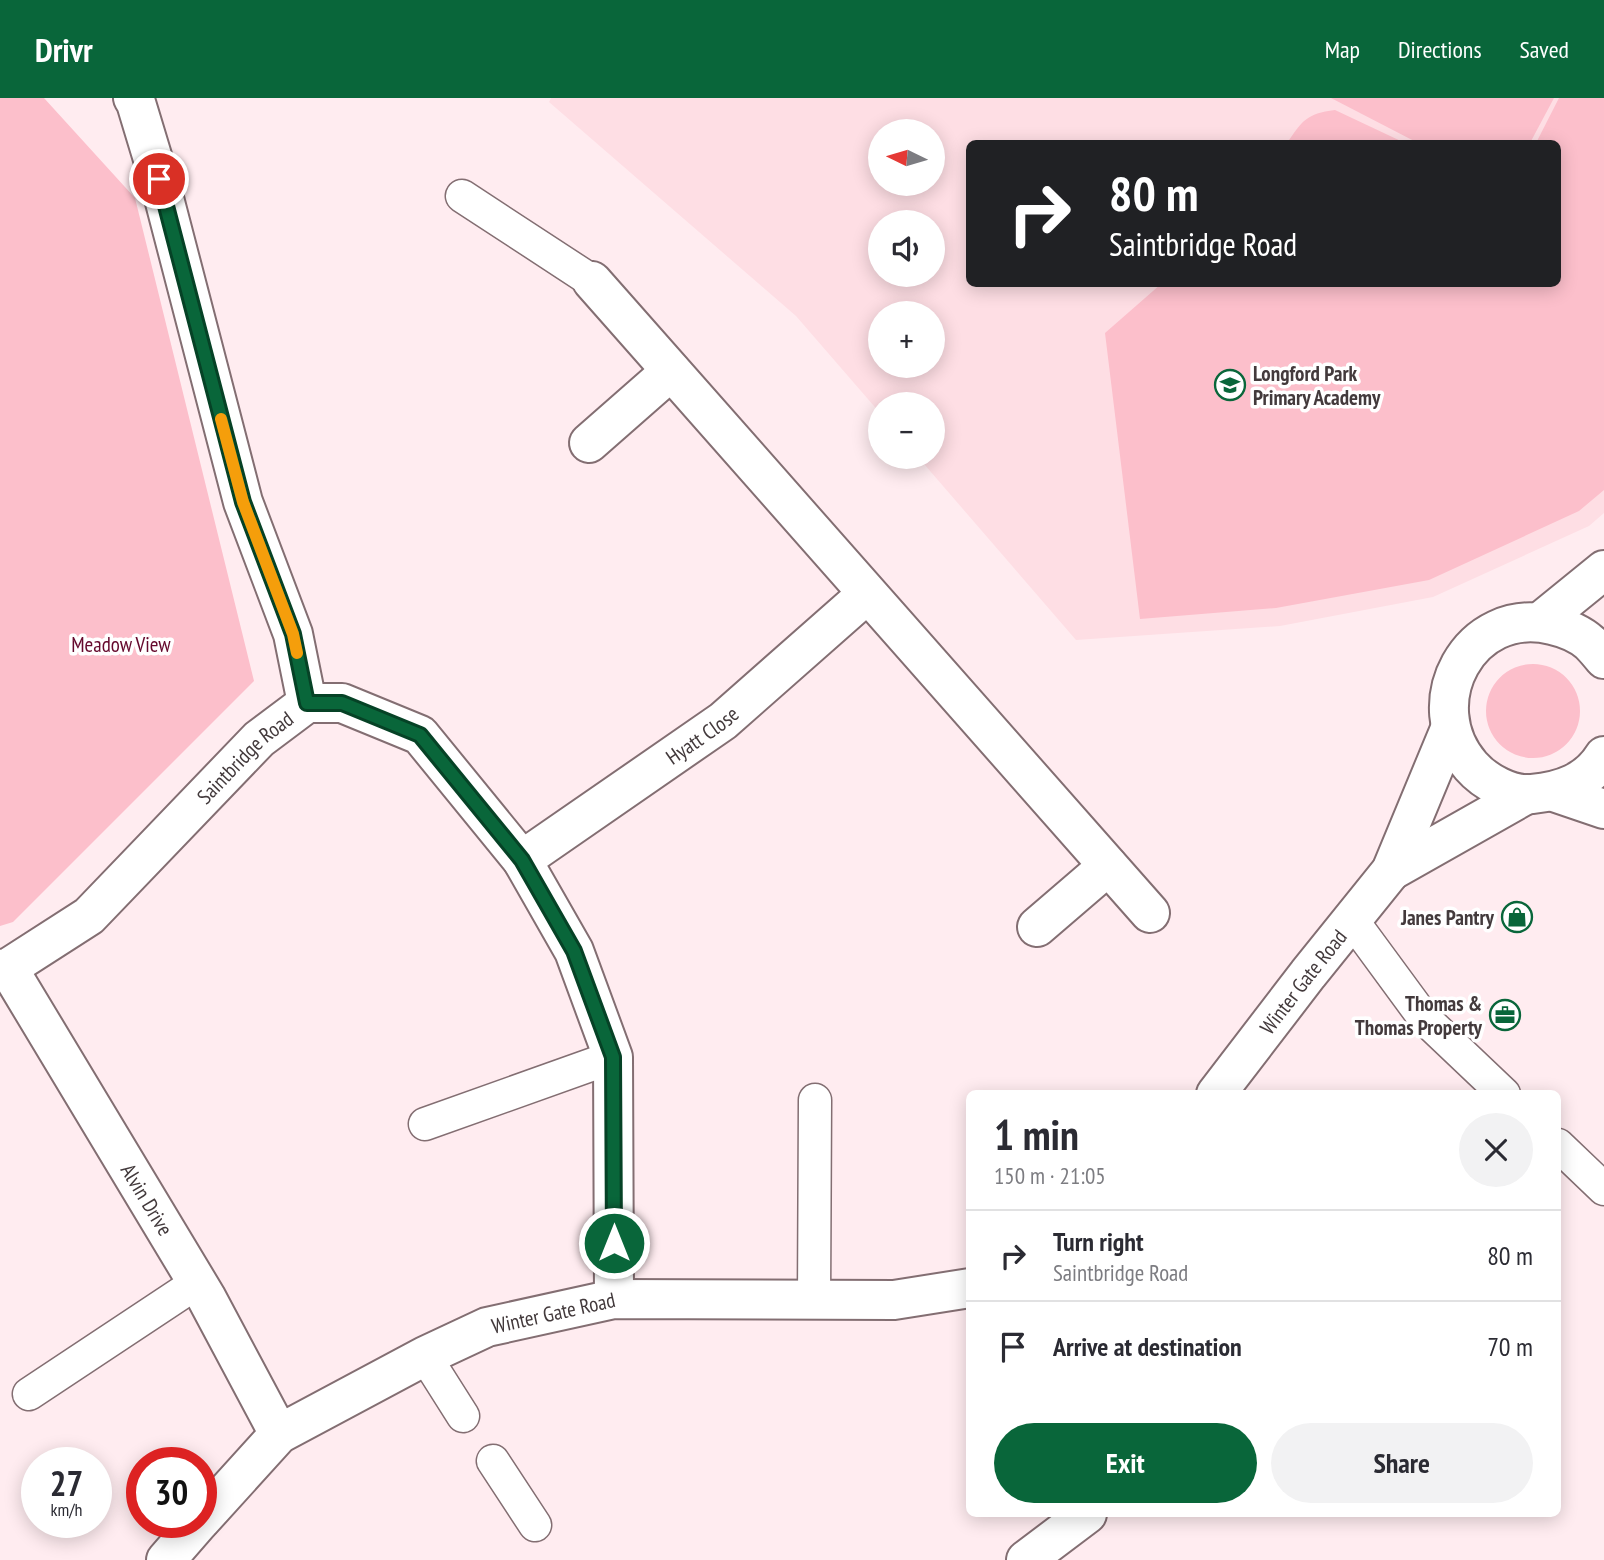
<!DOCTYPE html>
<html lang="en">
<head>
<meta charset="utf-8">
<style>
  :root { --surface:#fff; --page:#f2f2f3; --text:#2b2b33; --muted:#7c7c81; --line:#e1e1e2; --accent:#09663a }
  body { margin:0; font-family:"PT Sans Narrow",sans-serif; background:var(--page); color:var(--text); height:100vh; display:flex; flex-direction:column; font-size:26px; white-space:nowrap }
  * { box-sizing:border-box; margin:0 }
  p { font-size:23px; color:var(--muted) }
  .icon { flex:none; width:38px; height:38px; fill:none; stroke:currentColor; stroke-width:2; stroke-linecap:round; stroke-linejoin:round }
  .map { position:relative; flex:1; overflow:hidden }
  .drawer { position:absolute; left:966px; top:992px; width:595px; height:427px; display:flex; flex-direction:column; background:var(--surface); border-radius:10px; box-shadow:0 4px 18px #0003 }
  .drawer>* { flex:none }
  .hud { position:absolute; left:966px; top:42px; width:595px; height:147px; border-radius:10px; box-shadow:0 4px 18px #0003; background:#202124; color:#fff; overflow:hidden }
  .needle { width:46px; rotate:275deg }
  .tools { position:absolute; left:868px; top:21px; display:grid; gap:14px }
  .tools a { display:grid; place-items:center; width:77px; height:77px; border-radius:50%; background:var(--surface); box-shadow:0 4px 18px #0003; font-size:35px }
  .speed { position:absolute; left:21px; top:1349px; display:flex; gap:14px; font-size:35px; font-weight:700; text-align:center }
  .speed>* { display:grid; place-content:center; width:91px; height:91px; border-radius:50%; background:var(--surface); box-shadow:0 4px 18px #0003; line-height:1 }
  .speed small { font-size:18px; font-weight:400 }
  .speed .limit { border:10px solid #d22; background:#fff; color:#111 }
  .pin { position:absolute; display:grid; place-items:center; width:60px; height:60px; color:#fff; margin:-30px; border:4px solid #fff; border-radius:50%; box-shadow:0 2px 7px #0007 }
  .me { position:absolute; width:77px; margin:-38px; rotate:0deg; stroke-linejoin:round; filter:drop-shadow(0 0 5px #0008) }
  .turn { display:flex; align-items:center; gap:24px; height:147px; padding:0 28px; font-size:32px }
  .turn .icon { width:91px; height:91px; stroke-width:2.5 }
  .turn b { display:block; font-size:49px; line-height:60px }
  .round { display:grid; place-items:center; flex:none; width:74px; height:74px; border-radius:37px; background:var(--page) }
  .overview { display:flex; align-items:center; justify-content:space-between; height:119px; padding:0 28px }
  h1 { font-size:42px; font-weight:800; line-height:52px }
  .primary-button { display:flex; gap:14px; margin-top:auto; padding:14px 28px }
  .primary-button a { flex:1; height:80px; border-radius:42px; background:var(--accent); color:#fff; font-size:28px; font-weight:800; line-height:80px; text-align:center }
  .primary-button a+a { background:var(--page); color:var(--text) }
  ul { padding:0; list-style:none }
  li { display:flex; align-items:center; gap:21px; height:91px; padding:0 28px; border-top:2px solid var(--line) }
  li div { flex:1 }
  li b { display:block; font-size:26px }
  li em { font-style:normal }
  header { display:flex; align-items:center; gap:42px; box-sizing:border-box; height:98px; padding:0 35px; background:var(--accent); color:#fff }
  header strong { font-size:33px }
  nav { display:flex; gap:38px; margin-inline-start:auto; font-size:24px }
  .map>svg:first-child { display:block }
  .built { fill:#fedee4; fill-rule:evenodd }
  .green { fill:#fcbfcb }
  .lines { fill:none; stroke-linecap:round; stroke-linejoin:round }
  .lane-casing { stroke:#836e72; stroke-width:35 }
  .street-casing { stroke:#836e72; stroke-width:42 }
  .lane { stroke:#fff; stroke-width:32 }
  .street { stroke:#fff; stroke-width:38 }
  .route-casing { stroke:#064226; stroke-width:18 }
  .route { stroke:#09663a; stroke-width:12 }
  .slow { stroke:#f59e0b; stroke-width:12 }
  .labels { text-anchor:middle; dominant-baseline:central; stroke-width:7; stroke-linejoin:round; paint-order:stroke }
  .poi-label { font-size:21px; font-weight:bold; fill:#433a3c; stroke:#fff; text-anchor:end }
  .park-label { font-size:21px; fill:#65092d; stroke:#fff }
  .street-label { font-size:21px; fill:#433a3c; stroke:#fff }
</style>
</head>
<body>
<header>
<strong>Drivr</strong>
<nav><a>Map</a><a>Directions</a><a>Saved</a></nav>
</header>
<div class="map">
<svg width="1604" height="1462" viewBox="0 0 1604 1462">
  <rect width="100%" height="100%" fill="#ffecf0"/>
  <!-- built -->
  <path class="built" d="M 551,0 L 1604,0 L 1604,415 L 1589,428 L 1433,499 L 1280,528 L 1076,542 L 918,359 L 933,359 L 933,306 L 880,306 L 880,315 L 796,218 L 549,4 ZM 880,33 L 933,33 L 933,86 L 880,86 ZM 970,46 L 1558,46 L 1558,186 L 970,186 ZM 880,124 L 933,124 L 933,177 L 880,177 ZM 880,215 L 933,215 L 933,268 L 880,268 Z"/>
  <!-- green -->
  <path class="green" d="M 0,0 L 44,0 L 135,100 L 254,583 L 13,824 L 0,828 Z
    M 1331,0 L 1554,0 L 1530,45 L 1418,45 Z
    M 1559,0 L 1604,0 L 1604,392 L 1579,413 L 1429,482 L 1276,510 L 1140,521 L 1105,235 L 1161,186 L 1558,186 L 1558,46 L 1536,45 Z
    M 1335,12 L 1405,45 L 1287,45 C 1303,22 1306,16 1335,12 Z
    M1486 613a47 47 0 1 1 94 0a47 47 0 1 1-94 0Z"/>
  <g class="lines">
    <!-- lane casing -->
    <g class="lane-casing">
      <path id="lane" d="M 462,98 L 592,183
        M 1352,822 L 1424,920 L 1504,996
        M 425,1026 L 613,959
        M 1558,1047 L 1604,1091
        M 814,1203 L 815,1002
        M 425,1258 L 463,1318
        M 29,1296 L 198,1184
        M 493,1363 L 535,1427"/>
    </g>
    <!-- street casing -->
    <g class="street-casing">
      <g id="street">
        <path d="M 592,183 L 1150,815"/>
        <path d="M 589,345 L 671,273"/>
        <path d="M 1540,524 L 1604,472"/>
        <path d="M 1604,561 C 1600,556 1595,550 1590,545 C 1580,536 1565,530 1552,527 C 1469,507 1417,606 1471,668 C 1485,684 1511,698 1532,696 C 1562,693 1588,684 1604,658"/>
        <path d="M 307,605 L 342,605 L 420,637 L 522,762 L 574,853 L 613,959 L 614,1201"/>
        <path d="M 1554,694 L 1604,711"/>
        <path id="s1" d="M 522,762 L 723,623 L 867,496"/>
        <path d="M 1391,773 L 1527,696"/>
        <path d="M 1037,829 L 1108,768"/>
        <path id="s2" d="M 8,870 L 206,1199 L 279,1336"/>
        <path id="s3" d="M 0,871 L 8,870 L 89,818 L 259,641 L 307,605 L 293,536 L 243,404 L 159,81 L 136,5 L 133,0"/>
        <path id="s4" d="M 1216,996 L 1308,876 L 1391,773 L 1450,631"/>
        <path id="s5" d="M 201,1422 L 279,1336 L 425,1258 L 487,1229 L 614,1201 L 894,1202 L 970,1190"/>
        <path d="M 166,1462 L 199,1424"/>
        <path d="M 1026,1462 L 1087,1416"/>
      </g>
    </g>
    <!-- lane -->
    <use href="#lane" class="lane"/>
    <!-- street -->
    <use href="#street" class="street"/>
  </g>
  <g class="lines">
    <!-- route casing -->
    <g class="route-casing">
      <path id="route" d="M 159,81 L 243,404 L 293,536 L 307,605 L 342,605 L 420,637 L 522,762 L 574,853 L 613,959 L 614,1145"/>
    </g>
    <!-- route -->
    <use href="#route" class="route"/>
    <!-- slow -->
    <path class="slow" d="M 221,321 L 243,404 L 293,536 L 297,555"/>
  </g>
  <!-- icons -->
  <defs>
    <g id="school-ring" transform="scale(1.575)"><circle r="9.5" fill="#fff" stroke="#09663a" stroke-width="1.5"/><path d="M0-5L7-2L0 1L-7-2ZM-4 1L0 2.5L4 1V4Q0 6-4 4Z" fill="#09663a"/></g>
    <g id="shop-ring" transform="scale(1.575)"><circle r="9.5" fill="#fff" stroke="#09663a" stroke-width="1.5"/><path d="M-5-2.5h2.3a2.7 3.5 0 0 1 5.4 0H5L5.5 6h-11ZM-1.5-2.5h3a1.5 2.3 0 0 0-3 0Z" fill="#09663a"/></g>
    <g id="office-ring" transform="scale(1.575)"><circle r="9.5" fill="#fff" stroke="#09663a" stroke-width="1.5"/><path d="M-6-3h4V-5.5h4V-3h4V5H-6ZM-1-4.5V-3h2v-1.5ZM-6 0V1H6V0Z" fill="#09663a"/></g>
  </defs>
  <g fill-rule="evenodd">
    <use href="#school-ring" x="1230" y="287"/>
    <use href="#shop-ring" x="1517" y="819"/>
    <use href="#office-ring" x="1505" y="917"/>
  </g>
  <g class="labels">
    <!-- poi labels -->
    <g class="poi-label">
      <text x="1253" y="275" text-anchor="start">Longford Park<tspan x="1253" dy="24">Primary Academy</tspan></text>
      <text x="1494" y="819">Janes Pantry</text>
      <text x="1482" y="905">Thomas &amp;<tspan x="1482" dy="24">Thomas Property</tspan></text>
    </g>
    <!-- park labels -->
    <g class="park-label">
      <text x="121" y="546">Meadow View</text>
    </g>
    <!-- street labels -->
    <g class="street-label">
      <text stroke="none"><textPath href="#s1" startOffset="219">Hyatt Close</textPath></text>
      <text stroke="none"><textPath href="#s3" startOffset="327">Saintbridge Road</textPath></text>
      <text stroke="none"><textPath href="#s4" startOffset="142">Winter Gate Road</textPath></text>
      <text stroke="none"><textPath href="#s2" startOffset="270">Alvin Drive</textPath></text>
      <text stroke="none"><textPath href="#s5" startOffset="418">Winter Gate Road</textPath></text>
    </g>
  </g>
</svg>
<div class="tools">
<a><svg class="needle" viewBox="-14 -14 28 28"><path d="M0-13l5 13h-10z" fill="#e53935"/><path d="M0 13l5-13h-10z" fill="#7c7c81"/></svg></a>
<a><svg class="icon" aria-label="sound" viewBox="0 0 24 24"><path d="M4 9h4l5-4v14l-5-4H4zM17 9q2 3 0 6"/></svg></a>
<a>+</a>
<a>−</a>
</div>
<div class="speed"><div>27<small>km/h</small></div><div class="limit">30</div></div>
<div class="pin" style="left:159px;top:81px;background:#d93025"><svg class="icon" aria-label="arrive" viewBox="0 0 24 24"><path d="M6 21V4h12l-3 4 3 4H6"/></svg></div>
<svg class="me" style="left:614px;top:1145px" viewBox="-20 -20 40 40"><circle r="17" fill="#09663a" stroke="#fff" stroke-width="3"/><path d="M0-11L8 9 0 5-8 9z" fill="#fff"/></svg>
<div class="hud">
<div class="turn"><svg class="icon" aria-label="right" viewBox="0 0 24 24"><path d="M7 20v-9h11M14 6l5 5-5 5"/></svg><div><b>80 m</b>Saintbridge Road</div></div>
</div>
<section class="drawer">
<div class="overview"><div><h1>1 min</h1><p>150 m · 21:05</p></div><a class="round"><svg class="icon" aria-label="close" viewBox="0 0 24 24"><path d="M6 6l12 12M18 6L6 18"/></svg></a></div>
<ul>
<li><svg class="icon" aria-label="right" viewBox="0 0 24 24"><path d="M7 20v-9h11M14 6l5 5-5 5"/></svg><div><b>Turn right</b><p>Saintbridge Road</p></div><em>80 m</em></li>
<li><svg class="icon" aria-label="arrive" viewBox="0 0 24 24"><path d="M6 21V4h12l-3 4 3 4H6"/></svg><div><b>Arrive at destination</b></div><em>70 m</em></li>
</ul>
<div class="primary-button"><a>Exit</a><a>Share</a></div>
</section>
</div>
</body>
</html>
